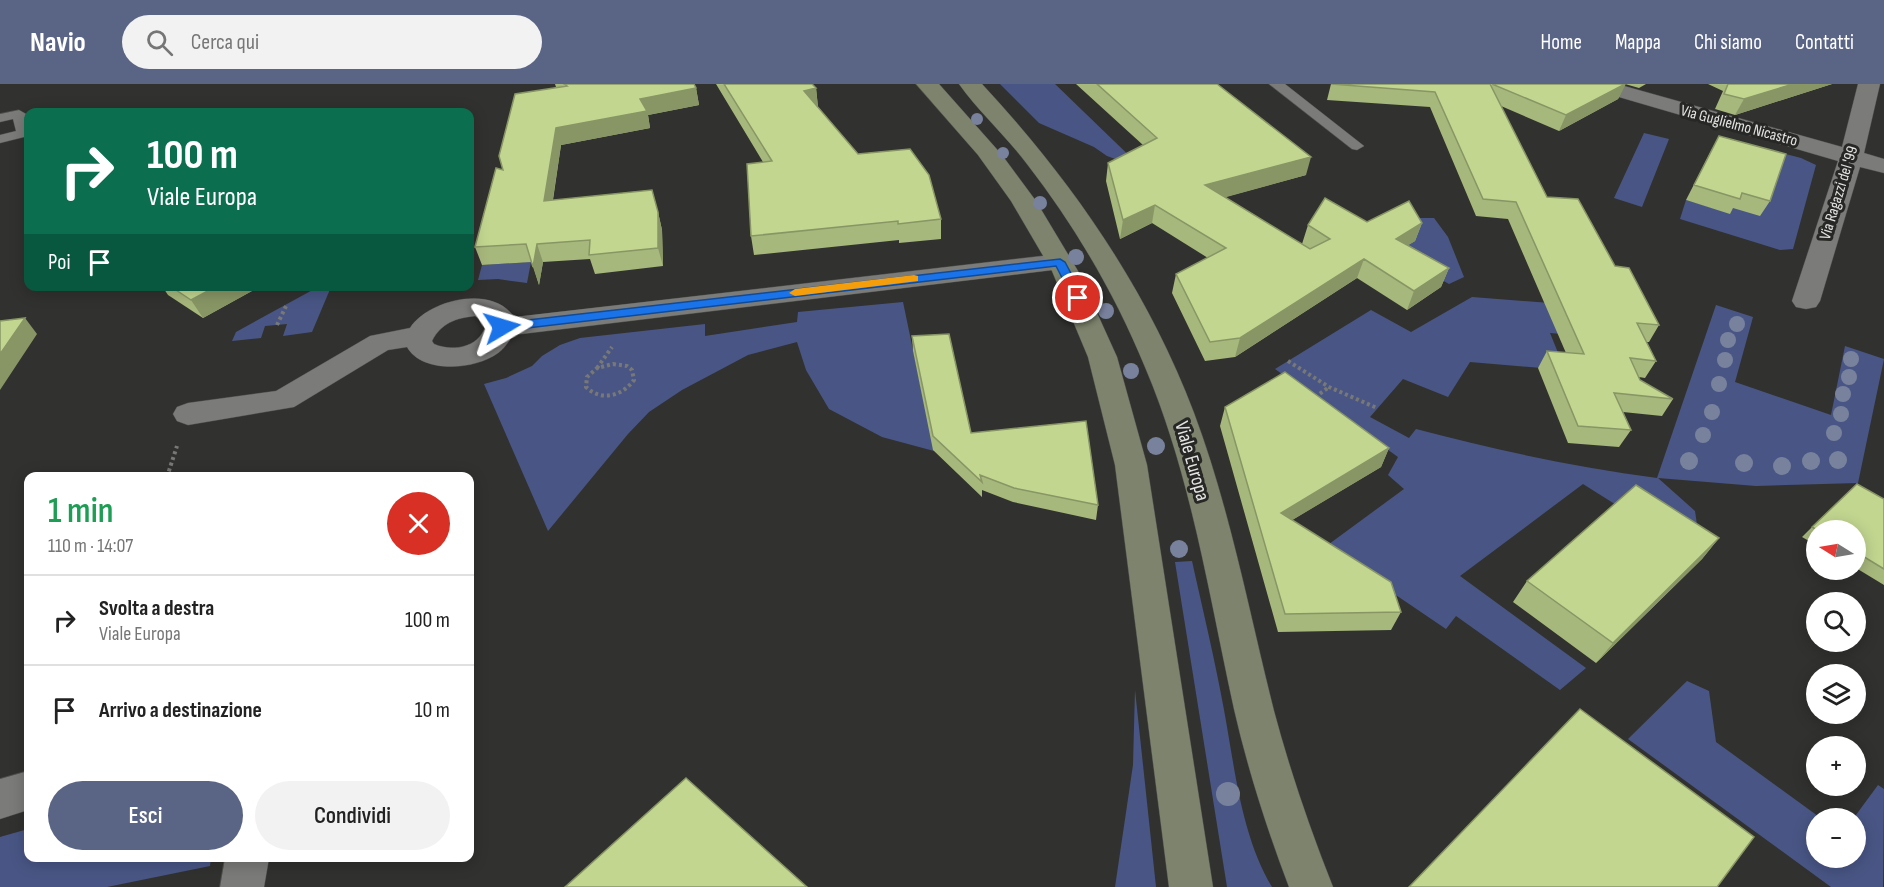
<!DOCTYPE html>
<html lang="it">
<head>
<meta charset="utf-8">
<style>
  :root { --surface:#fff; --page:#f2f2f2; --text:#222; --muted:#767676; --line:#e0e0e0; --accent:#5a6485 }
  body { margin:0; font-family:"Sofia Sans Condensed",sans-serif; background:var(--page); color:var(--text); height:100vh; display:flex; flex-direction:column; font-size:22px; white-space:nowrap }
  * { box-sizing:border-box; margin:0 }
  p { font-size:20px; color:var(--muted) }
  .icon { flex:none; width:33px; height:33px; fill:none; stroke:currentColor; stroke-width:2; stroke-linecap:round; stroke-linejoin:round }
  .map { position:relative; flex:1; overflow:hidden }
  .side { position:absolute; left:24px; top:388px; width:450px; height:390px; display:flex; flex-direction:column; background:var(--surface); border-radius:12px; box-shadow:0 3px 15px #0003 }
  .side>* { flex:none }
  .hud { position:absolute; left:24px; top:24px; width:450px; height:183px; border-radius:12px; box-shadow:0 3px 15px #0003; background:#0b6e4f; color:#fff; overflow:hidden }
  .needle { width:39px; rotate:281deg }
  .buttons { position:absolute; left:1806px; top:436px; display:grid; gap:12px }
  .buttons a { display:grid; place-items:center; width:60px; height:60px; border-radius:50%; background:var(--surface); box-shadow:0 3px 15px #0003; font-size:30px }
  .pin { position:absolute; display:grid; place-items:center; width:51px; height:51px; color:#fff; margin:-26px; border:3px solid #fff; border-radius:50%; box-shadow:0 2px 6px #0007 }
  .me { position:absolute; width:66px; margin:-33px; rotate:83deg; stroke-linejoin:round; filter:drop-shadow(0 0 4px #0008) }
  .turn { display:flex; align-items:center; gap:21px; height:126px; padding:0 24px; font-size:27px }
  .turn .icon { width:78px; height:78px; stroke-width:2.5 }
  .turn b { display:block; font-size:42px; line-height:51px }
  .then { display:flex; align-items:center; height:57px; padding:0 24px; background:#0003; gap:12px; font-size:22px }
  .round { display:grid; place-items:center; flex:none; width:63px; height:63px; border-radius:32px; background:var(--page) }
  .head { display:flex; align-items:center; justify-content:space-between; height:102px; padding:0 24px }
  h1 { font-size:36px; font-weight:600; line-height:45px; color:#1e9e55 }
  .primary-button { display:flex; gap:12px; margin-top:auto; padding:12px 24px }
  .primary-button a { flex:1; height:69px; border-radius:36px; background:var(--accent); color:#fff; font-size:24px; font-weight:600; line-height:69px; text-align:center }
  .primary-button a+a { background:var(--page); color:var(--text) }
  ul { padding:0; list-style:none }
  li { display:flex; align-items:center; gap:18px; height:90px; padding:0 24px; border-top:2px solid var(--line) }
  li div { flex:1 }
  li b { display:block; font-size:22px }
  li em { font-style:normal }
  header { display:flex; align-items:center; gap:36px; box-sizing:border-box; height:84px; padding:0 30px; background:var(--accent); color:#fff }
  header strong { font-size:28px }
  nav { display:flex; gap:33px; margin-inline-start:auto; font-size:21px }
  .search { width:420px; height:54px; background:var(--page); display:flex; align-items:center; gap:15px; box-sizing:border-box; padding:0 21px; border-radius:33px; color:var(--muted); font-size:22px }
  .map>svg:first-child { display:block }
  .green { fill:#495685 }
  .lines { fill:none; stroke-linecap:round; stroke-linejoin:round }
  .service-casing { stroke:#4e4f4c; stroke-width:1 }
  .minor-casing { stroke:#4e4f4c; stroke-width:1 }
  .secondary-casing { stroke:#4e4f4c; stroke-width:1 }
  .path { stroke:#787976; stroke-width:4; stroke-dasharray:3 3; stroke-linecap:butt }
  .service { fill:#7b7c79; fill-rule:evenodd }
  .minor { fill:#7b7c79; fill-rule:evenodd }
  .secondary { fill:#7d836c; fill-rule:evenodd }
  .tree { fill:#79829d }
  .wall { fill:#a7b87c }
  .shaded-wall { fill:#889665 }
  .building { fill:#c2d690; stroke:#889665; stroke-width:1.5 }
  .route { fill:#1a73e8; stroke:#114b97; stroke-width:1.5 }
  .slow { fill:#f59e0b }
  .labels { text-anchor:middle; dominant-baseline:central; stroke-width:6; stroke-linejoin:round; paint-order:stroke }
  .far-street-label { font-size:16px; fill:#e3e4e2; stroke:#272825 }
  .street-label { font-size:20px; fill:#e3e4e2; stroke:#272825 }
</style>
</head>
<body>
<header>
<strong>Navio</strong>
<div class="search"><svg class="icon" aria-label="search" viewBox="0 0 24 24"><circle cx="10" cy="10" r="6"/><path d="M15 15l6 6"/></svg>Cerca qui</div>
<nav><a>Home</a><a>Mappa</a><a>Chi siamo</a><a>Contatti</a></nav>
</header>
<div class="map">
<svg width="1884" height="803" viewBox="0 0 1884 803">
  <rect width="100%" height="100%" fill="#31322f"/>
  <!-- green -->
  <path class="green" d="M 1000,0 L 1055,0 L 1143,85 L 1107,72 L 1094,63 L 1039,39 Z
    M 1644,49 L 1669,55 L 1642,123 L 1614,114 Z
    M 1743,59 L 1801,74 L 1816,81 L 1793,165 L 1780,166 L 1680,135 L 1686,116 L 1730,129 Z
    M 1408,134 L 1434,134 L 1448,153 L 1464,193 L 1449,200 L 1365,152 Z
    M 531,178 L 527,199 L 498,195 L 478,196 L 482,181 Z
    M 318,203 L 331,203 L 312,248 L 283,252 L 287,240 L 265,242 L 261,254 L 232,257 L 236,248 Z
    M 1472,213 L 1563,220 L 1576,251 L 1550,249 L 1565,286 L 1470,278 L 1448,313 L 1403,295 L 1370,333 L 1409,354 L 1416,345 C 1495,366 1575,383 1657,394 L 1716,221 L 1753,233 L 1735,298 L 1831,331 L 1845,262 L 1884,275 L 1858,399 L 1756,402 L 1658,394 L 1695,427 L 1702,475 L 1583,400 L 1460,492 L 1586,584 L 1560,606 L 1456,532 L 1446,545 L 1325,463 L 1404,405 L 1388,391 L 1398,373 L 1275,285 L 1371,226 L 1411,248 Z
    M 903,218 L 934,367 L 882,353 L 829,325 L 806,286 L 797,258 L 748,271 L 682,306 L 649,328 L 628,350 L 548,447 L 484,300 L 506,294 L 532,282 L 542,272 L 560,261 L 580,254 L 705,240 L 705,252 L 797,238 L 798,228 Z
    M 1192,477 C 1203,527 1215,576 1224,626 C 1235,685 1241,751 1272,803 L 1227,803 L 1175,478 Z
    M 1687,597 L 1709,607 L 1716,658 L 1822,735 L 1816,735 L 1816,774 L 1856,774 L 1856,735 L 1853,735 L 1878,701 L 1884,705 L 1883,803 L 1831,803 L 1628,655 Z
    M 1135,606 L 1156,803 L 1115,803 L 1133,681 Z
    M 28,745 L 28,774 L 211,774 L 210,782 L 107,803 L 0,803 L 0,753 Z"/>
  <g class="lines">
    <!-- service casing -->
    <g class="service-casing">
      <path id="service" d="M 1269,0 L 1285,0 L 1364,62 L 1357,66 L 1352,65 Z
        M 19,26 L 26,30 L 28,52 L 0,59 L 0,51 L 16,47 L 13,35 L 0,38 L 0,30 Z"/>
    </g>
    <!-- minor casing -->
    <g class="minor-casing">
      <path id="minor" d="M 1584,0 L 1617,0 L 1842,63 L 1858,0 L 1880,0 L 1864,69 L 1884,75 L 1884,89 L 1860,83 L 1820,217 L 1816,223 L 1806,225 L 1796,223 L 1792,217 L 1838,77 L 1588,4 Z
        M 1060,170 L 1069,172 L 1073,178 L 1069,184 L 513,251 C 509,257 504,265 498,269 C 475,286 422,290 407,263 L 388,266 L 294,323 L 188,341 L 177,337 L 173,330 L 177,323 L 188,319 L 276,307 L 370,252 L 410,244 C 428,216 492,200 514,233 ZM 475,232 L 486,238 C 483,262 455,269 434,260 L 432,257 C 441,239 456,234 475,232 Z
        M 28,687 L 28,726 L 0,735 L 0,695 Z
        M 225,774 L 269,774 L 264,803 L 220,803 Z"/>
    </g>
    <!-- secondary casing -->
    <g class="secondary-casing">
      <path id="secondary" d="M 916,0 L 939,0 L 1002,71 L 1036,117 L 1078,187 L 1117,273 L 1147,381 L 1213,803 L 1169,803 L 1115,381 L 1088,273 L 1052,187 L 1011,117 L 978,71 Z
        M 959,0 L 982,0 C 1072,97 1147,205 1194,329 C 1230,425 1249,528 1274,627 C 1290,687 1310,745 1333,803 L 1289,803 C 1267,745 1248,686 1234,625 C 1209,511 1191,391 1145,283 C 1115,210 1075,142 1027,80 C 1006,52 979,28 959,0 Z"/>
    </g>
    <!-- path -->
    <path class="path" d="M 277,241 L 287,220
      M 1288,277 L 1329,303 L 1377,324
      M 613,280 L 627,282 L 632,286 L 634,296 C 622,312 601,318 586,303 L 587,293 L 597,284 Z
      M 597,284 L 612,263
      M 1315,313 L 1329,303
      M 167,393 L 177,362"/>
    <!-- service -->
    <use href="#service" class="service"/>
    <!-- minor -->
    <use href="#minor" class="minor"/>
    <!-- secondary -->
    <use href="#secondary" class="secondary"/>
  </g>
  <!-- trees -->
  <g class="tree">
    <circle cx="977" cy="35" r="6"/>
    <circle cx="1003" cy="69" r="6"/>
    <circle cx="1040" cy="119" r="7"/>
    <circle cx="1076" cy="173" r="8"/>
    <circle cx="1106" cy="227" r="8"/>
    <circle cx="1737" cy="240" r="8"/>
    <circle cx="1728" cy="256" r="8"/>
    <circle cx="1851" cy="275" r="8"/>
    <circle cx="1725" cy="276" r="8"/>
    <circle cx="1131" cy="287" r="8"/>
    <circle cx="1849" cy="293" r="8"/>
    <circle cx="1719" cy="300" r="8"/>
    <circle cx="1843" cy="310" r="8"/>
    <circle cx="1712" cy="328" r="8"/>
    <circle cx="1841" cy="330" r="8"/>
    <circle cx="1834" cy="349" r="8"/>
    <circle cx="1703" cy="351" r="8"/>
    <circle cx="1156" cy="362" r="9"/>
    <circle cx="1838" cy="376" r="9"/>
    <circle cx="1689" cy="377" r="9"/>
    <circle cx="1811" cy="377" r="9"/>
    <circle cx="1744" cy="379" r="9"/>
    <circle cx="1782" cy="382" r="9"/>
    <circle cx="1179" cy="465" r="9"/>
    <circle cx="1228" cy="710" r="12"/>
  </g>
  <!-- wall -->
  <path class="wall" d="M 555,0 L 694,0 L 696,4 L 699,21 L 648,31 L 650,44 L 561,61 L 553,116 L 658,128 L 662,146 L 663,182 L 595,190 L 590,175 L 543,178 L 539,201 L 532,178 L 482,181 L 475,163 L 503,86 L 556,3 Z
    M 716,0 L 812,0 L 816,4 L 818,23 L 858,70 L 941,135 L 941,155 L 899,159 L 899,156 L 754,171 L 751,152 L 763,78 Z
    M 1076,0 L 1217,0 L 1306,91 L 1225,113 L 1302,160 L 1308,141 L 1367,138 L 1422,139 L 1415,157 L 1408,161 L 1449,184 L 1441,203 L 1407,226 L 1357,194 L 1235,273 L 1205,277 L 1172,209 L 1176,190 L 1208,174 L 1152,139 L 1120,155 L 1106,97 L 1108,79 L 1143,61 Z
    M 1331,0 L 1646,0 L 1639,4 L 1625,0 L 1618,15 L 1559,47 L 1501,22 L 1547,113 L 1615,182 L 1659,241 L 1649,258 L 1646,258 L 1656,277 L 1645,294 L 1639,293 L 1640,296 L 1673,315 L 1662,332 L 1623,328 L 1631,346 L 1619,363 L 1568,359 L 1538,284 L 1547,267 L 1566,269 L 1508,135 L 1476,132 L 1430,23 L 1327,16 Z
    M 1708,0 L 1832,0 L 1735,31 L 1715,25 L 1723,7 Z
    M 1719,52 L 1770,117 L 1760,132 L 1733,124 L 1730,130 L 1686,116 L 1711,67 Z
    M 162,202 L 261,202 L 203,234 L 168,211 Z
    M 912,252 L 971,349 L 1098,421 L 1096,436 L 1013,418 L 982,406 L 982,413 L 933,366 L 913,267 Z
    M 1225,323 L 1389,364 L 1381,383 L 1292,436 L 1401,528 L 1391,546 L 1278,548 L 1220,342 Z
    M 1884,415 L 1884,501 L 1856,484 L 1856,447 L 1816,447 L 1816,461 L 1802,453 L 1812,443 Z
    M 1719,454 L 1702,475 L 1596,579 L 1513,518 L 1527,497 Z"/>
  <!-- shaded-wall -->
  <path class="shaded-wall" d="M 1626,0 L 1618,15 L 1559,47 L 1566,31 Z
    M 1793,0 L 1832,0 L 1735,31 L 1744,15 Z
    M 696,4 L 699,21 L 648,31 L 650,44 L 561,61 L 550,134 L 544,117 L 556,44 L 640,15 Z
    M 816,4 L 818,23 L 806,26 L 804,7 Z
    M 1311,73 L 1306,91 L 1201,120 L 1205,101 Z
    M 1155,121 L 1152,139 L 1120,155 L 1123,136 Z
    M 658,128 L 662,146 L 663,182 L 658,164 Z
    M 1422,139 L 1415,157 L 1389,173 L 1396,155 Z
    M 537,160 L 543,178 L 539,201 L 533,183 Z
    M 1364,175 L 1357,194 L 1235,273 L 1240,254 Z
    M 1449,184 L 1441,203 L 1407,226 L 1414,207 Z
    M 217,202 L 261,202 L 203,234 L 191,216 Z
    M 25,234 L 37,250 L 0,306 L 0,270 Z
    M 1389,364 L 1381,383 L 1274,447 L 1281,429 Z
    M 1719,454 L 1702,475 L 1596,579 L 1613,559 Z"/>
  <!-- building -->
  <path class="building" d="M 564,0 L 694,0 L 696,4 L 640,15 L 647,27 L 556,44 L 544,117 L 652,106 L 658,128 L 658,164 L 589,171 L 590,156 L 537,160 L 533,183 L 526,160 L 475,163 L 496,84 L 503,86 L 499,72 L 515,10 L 567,2 Z
    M 724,0 L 812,0 L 816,4 L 804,7 L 858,70 L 910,65 L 929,91 L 941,135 L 898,140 L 898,137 L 751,152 L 747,80 L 772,77 Z
    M 1097,0 L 1217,0 L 1311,73 L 1205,101 L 1310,165 L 1330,155 L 1308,141 L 1325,114 L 1367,138 L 1409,117 L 1422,139 L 1396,155 L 1449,184 L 1414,207 L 1364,175 L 1240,254 L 1210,258 L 1176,190 L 1226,164 L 1155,121 L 1123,136 L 1108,79 L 1157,54 Z
    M 1331,0 L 1490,0 L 1547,113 L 1578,115 L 1615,182 L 1629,184 L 1659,241 L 1637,239 L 1656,277 L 1630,274 L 1640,296 L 1673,315 L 1614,309 L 1631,346 L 1578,342 L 1547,267 L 1584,270 L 1516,118 L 1483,115 L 1435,8 Z
    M 1492,0 L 1625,0 L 1566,31 Z
    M 1728,0 L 1793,0 L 1744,15 L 1724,10 Z
    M 1719,52 L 1786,70 L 1770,117 L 1742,109 L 1740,115 L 1694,101 Z
    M 170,202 L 217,202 L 191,216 Z
    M 25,234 L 0,270 L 0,237 Z
    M 949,250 L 971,349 L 1086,337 L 1098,421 L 1014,404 L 980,391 L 982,398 L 933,352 L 912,252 Z
    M 1285,288 L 1389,364 L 1281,429 L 1391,498 L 1401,528 L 1285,530 L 1225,323 Z
    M 1857,400 L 1884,415 L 1884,485 L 1856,468 L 1856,447 L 1819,447 L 1812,443 Z
    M 1636,401 L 1719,454 L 1613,559 L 1527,497 Z
    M 1580,625 L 1754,753 L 1717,803 L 1409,803 Z
    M 686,694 L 807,803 L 565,803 Z"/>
  <!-- route -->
  <path class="route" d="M 1060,175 L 1065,178 L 1084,214 L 1082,217 L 1074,217 L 1056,182 L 502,247 L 496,243 L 502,239 Z"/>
  <!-- slow -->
  <path class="slow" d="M 914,191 L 918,192 L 918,197 L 795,212 L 789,209 L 795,205 Z"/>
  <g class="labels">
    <!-- far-street labels -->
    <g class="far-street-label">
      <text transform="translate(1739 42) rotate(15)">Via Guglielmo Nicastro</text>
      <text transform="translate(1839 109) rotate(-73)">Via Ragazzi del '99</text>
    </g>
    <!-- street labels -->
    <g class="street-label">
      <text transform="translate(1192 377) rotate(74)">Viale Europa</text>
    </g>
  </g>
</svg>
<div class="buttons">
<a><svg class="needle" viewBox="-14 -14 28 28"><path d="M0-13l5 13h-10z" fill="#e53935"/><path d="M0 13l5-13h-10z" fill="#767676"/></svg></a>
<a><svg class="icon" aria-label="search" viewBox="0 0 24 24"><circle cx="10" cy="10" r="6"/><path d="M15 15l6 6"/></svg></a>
<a><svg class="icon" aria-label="layers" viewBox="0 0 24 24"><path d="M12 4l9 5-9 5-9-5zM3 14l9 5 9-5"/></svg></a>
<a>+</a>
<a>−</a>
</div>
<div class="pin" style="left:1078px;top:214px;background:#d93025"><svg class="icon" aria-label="arrive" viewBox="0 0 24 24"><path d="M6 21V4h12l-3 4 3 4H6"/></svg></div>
<svg class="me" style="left:502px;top:243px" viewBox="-20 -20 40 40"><path d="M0-17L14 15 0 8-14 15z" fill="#1a73e8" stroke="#fff" stroke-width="4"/></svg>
<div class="hud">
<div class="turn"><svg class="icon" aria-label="right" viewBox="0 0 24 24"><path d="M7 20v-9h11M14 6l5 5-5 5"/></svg><div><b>100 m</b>Viale Europa</div></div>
<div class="then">Poi<svg class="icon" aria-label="arrive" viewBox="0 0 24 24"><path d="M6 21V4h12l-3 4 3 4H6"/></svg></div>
</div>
<section class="side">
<div class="head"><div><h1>1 min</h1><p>110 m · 14:07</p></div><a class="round" style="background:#d93025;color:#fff"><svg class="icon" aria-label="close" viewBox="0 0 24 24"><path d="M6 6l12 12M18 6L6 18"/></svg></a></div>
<ul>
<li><svg class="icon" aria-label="right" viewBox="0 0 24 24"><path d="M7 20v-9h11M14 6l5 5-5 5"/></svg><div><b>Svolta a destra</b><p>Viale Europa</p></div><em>100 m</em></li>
<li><svg class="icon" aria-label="arrive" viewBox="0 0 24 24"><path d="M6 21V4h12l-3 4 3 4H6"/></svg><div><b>Arrivo a destinazione</b></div><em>10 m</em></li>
</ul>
<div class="primary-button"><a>Esci</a><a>Condividi</a></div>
</section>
</div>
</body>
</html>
